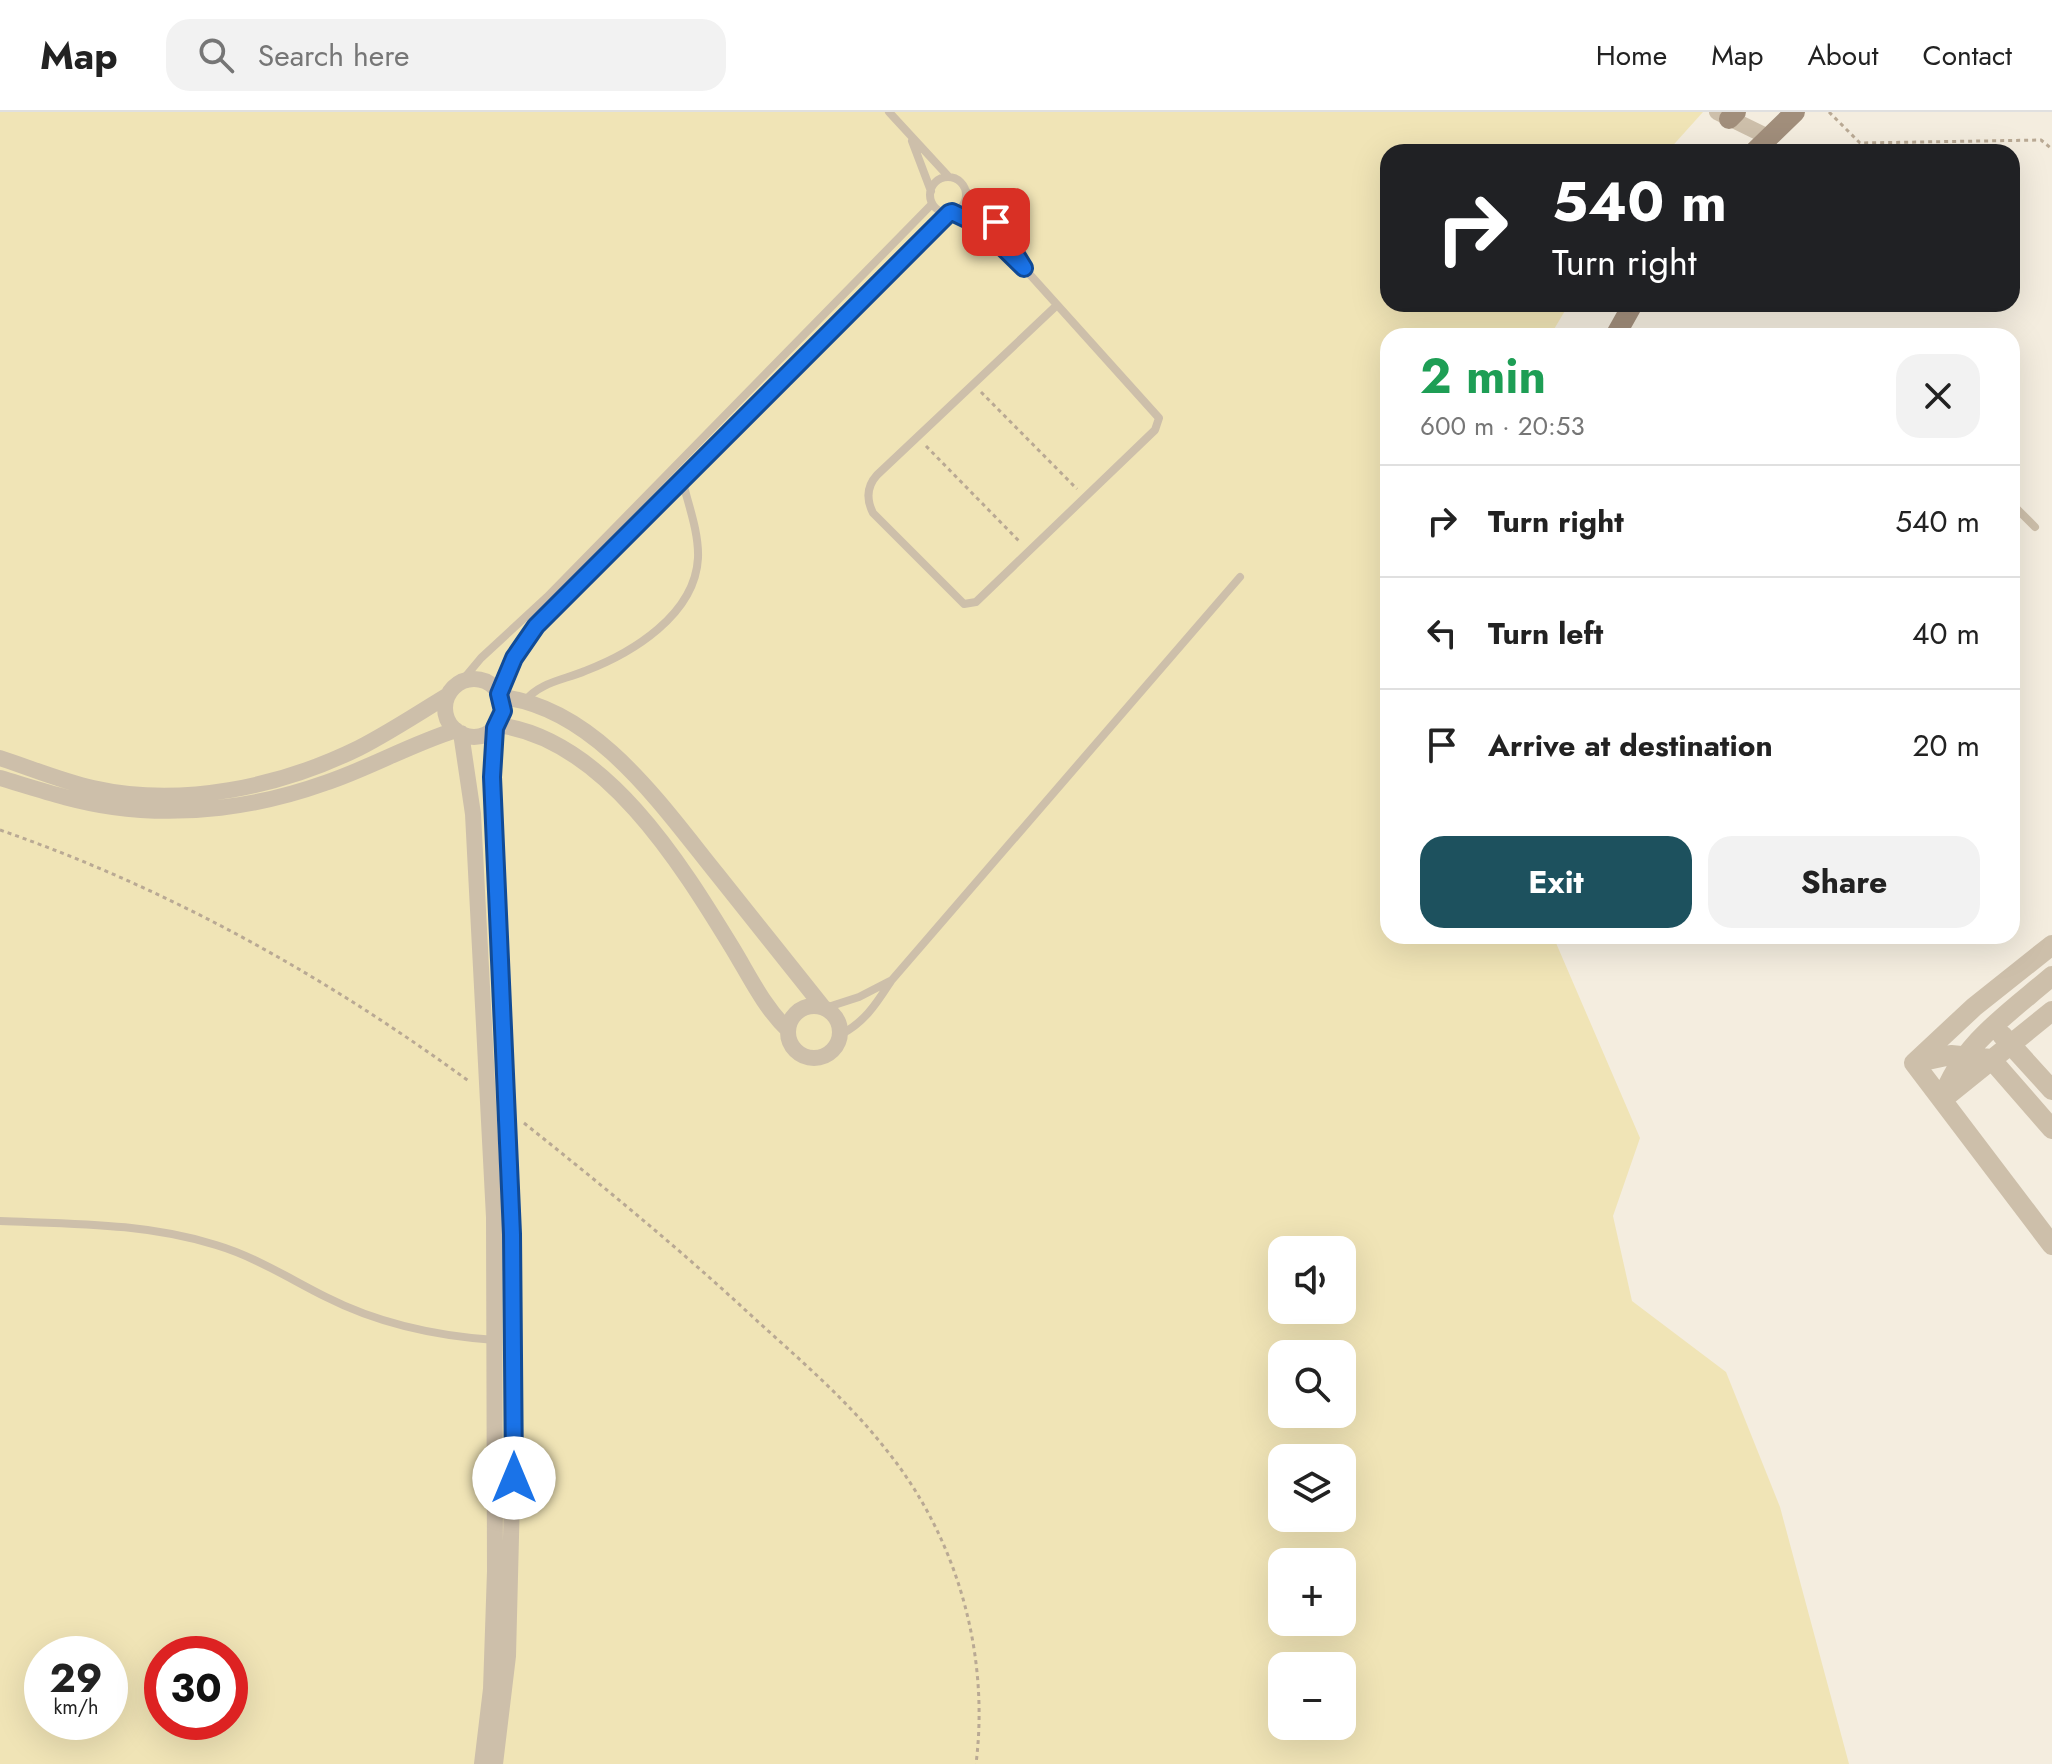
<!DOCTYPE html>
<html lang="en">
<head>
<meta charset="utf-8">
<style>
  :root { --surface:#fff; --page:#f2f2f2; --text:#222; --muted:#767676; --line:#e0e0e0; --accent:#1d515e }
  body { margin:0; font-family:Jost,sans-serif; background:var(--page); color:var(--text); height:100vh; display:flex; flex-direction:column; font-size:30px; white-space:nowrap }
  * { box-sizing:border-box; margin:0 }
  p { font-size:26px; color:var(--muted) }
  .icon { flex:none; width:44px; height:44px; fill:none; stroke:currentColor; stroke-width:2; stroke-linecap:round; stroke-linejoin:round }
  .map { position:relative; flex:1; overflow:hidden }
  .panel { position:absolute; left:1380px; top:216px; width:640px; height:616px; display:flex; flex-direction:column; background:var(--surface); border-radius:24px; box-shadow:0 8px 32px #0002 }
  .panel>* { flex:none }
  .guide { position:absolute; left:1380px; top:32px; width:640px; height:168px; border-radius:24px; box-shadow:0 8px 32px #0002; background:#202124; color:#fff; overflow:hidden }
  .controls { position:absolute; left:1268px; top:1124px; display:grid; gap:16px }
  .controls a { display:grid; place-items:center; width:88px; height:88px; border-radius:16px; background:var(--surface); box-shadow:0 8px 32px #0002; font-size:40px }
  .speed { position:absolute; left:24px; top:1524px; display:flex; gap:16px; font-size:40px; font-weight:700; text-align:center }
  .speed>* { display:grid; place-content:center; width:104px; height:104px; border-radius:50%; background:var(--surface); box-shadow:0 8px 32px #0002; line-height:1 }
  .speed small { font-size:20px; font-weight:400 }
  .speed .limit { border:12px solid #d22; background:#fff; color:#111 }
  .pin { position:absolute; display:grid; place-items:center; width:68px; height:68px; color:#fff; margin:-34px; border-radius:16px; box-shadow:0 4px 12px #0006 }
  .me { position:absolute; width:88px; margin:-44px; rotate:0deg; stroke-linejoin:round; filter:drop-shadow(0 0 6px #0008) }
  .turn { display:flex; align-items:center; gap:28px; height:168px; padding:0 40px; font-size:36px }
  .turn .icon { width:104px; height:104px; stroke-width:2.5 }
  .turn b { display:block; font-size:56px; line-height:68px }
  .round { display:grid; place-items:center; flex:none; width:84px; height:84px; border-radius:24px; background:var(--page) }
  .overview { display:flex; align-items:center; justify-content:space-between; height:136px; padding:0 40px }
  h1 { font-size:48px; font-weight:700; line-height:60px; color:#1e9e55 }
  .cta { display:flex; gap:16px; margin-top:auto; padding:16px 40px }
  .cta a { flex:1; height:92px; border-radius:24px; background:var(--accent); color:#fff; font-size:32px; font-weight:700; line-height:92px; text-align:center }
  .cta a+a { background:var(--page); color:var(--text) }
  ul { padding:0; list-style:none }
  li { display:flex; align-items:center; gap:24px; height:112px; padding:0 40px; border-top:2px solid var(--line) }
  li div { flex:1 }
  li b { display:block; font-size:30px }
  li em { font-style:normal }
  header { display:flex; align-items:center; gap:48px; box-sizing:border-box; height:112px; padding:0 40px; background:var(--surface); border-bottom:2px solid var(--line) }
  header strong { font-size:38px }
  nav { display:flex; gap:44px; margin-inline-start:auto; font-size:28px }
  .search { width:560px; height:72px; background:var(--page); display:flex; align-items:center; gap:20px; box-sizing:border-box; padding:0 28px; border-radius:24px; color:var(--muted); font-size:30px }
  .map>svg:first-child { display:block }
  .sand { fill:#f0e4b6; fill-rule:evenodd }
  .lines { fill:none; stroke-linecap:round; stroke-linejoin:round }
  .path { stroke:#b9a994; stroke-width:3; stroke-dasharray:4 4; stroke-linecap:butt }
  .service { stroke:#cdbfaa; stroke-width:8 }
  .minor { stroke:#cdbfaa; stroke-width:16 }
  .tertiary { stroke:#cdbfaa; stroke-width:20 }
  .secondary { stroke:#a18e7b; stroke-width:20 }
  .route-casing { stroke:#114b97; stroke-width:20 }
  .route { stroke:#1a73e8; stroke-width:14 }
</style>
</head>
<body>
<header>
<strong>Map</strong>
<div class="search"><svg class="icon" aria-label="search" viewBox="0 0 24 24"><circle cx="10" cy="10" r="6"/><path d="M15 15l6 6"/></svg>Search here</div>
<nav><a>Home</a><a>Map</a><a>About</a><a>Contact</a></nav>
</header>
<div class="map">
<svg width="2052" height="1652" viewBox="0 0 2052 1652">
  <rect width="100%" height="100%" fill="#f4eddf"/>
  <!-- sand -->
  <path class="sand" d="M 0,0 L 1703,0 L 1667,40 L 1388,40 L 1388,192 L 1569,192 L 1550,224 L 1388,224 L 1388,824 L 1553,824 L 1640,1026 L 1613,1104 L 1632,1189 L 1726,1260 L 1780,1395 L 1849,1652 L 0,1652 ZM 1282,1138 L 1342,1138 L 1342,1198 L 1282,1198 ZM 1282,1242 L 1342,1242 L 1342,1302 L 1282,1302 ZM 1282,1346 L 1342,1346 L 1342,1406 L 1282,1406 ZM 1282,1450 L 1342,1450 L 1342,1510 L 1282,1510 ZM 42,1542 L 110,1542 L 110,1610 L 42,1610 ZM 162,1542 L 230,1542 L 230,1610 L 162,1610 ZM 1282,1554 L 1342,1554 L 1342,1614 L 1282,1614 Z"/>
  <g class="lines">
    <!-- path -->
    <path class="path" d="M 1829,0 L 1860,31 L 2041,28 L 2052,37
      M 981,280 L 1077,377
      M 926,334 L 1019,429
      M 0,718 C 170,777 325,864 470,970
      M 524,1011 C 603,1074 681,1138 755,1207 C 799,1247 847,1288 884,1335 C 956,1423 990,1539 976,1652"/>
    <!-- service -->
    <path class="service" d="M 889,0 L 948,64
      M 912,29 L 931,79
      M930 83a18 18 0 1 1 36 0a18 18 0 1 1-36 0Z
      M 966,79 L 996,110 L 1020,149
      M 952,100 L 981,114 L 1024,156 L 1159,306 L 1155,318 L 976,490 L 964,492 L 873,401 C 866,387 867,374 877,363 L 1056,194
      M 2012,392 L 2035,415
      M 461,570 L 481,546 L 547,485 L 932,92
      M 499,582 L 514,546 L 536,514 L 949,101
      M 525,589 C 540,570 564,568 585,559 C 632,541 695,503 698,446 C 699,420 688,392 682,367
      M 825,896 L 859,885 L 890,869
      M 840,923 C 865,910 876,892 891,869 L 1240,465
      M 0,1109 C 73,1112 146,1111 216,1133 C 256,1145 290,1167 326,1185 C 379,1212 436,1224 495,1228"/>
    <!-- minor -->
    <path class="minor" d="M 1717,0 L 1768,25
      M445 596a29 29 0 1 1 58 0a29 29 0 1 1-58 0Z
      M 501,585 C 595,595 662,694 717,762 C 752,806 788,851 823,895
      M 497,613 C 604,626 681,752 733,837 C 750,865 764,895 788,918
      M 495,616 L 493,690 L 512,1122 L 514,1306 L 508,1544 L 495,1652
      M 461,621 L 473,702 L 494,1105 L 495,1459 L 491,1577 L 482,1652
      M 0,646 C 31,656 61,669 93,676 C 181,696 280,675 359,636 C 390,620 419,601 448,583
      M 0,666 C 37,677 75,690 113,695 C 184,705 258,695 325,671 C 370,656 411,632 456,618
      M788 920a26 26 0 1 1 52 0a26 26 0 1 1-52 0Z"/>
    <!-- tertiary -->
    <path class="tertiary" d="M 2002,923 L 2052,978
      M 1918,950 L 1951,943 L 1991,947 L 2052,1017
      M 1914,951 L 2052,1133
      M 1914,951 L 1974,895 L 2052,833
      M 1943,987 L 2052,899
      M 1942,988 C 1961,932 2009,901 2052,864"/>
    <!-- secondary -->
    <path class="secondary" d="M 1729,7 L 1736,0
      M 1754,40 L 1795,0
      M 1615,224 L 1633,192"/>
  </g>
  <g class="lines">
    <!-- route casing -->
    <g class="route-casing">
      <path id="route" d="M 514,1366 L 512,1122 L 492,665 L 495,616 L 503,599 L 499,582 L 514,546 L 536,514 L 949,101 L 952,100 L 981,114 L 1024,156 L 996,110"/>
    </g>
    <!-- route -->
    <use href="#route" class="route"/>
  </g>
</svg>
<div class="controls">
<a><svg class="icon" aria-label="sound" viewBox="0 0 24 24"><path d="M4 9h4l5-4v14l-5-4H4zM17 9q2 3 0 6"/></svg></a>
<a><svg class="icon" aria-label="search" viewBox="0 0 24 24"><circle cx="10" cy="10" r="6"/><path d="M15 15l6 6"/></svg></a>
<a><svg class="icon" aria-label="layers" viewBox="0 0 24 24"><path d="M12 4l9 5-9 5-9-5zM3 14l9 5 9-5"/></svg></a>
<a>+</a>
<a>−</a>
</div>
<div class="speed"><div>29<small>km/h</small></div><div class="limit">30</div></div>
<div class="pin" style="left:996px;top:110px;background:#d93025"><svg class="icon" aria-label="arrive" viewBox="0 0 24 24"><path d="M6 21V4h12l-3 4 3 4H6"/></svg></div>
<svg class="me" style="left:514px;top:1366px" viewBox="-20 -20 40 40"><circle r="19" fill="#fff"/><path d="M0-13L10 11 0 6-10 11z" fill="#1a73e8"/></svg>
<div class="guide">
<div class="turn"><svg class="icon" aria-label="right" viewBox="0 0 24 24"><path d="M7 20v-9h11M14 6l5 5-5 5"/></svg><div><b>540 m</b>Turn right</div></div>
</div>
<section class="panel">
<div class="overview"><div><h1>2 min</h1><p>600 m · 20:53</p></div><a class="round"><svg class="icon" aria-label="close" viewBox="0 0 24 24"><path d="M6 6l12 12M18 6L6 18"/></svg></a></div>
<ul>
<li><svg class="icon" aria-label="right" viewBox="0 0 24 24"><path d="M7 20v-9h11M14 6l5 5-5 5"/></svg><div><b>Turn right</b></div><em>540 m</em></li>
<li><svg class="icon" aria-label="left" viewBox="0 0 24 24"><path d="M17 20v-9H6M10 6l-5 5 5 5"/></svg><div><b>Turn left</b></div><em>40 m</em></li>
<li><svg class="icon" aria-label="arrive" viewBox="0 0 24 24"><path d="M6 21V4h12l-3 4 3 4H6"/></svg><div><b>Arrive at destination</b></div><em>20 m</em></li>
</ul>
<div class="cta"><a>Exit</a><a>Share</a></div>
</section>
</div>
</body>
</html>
